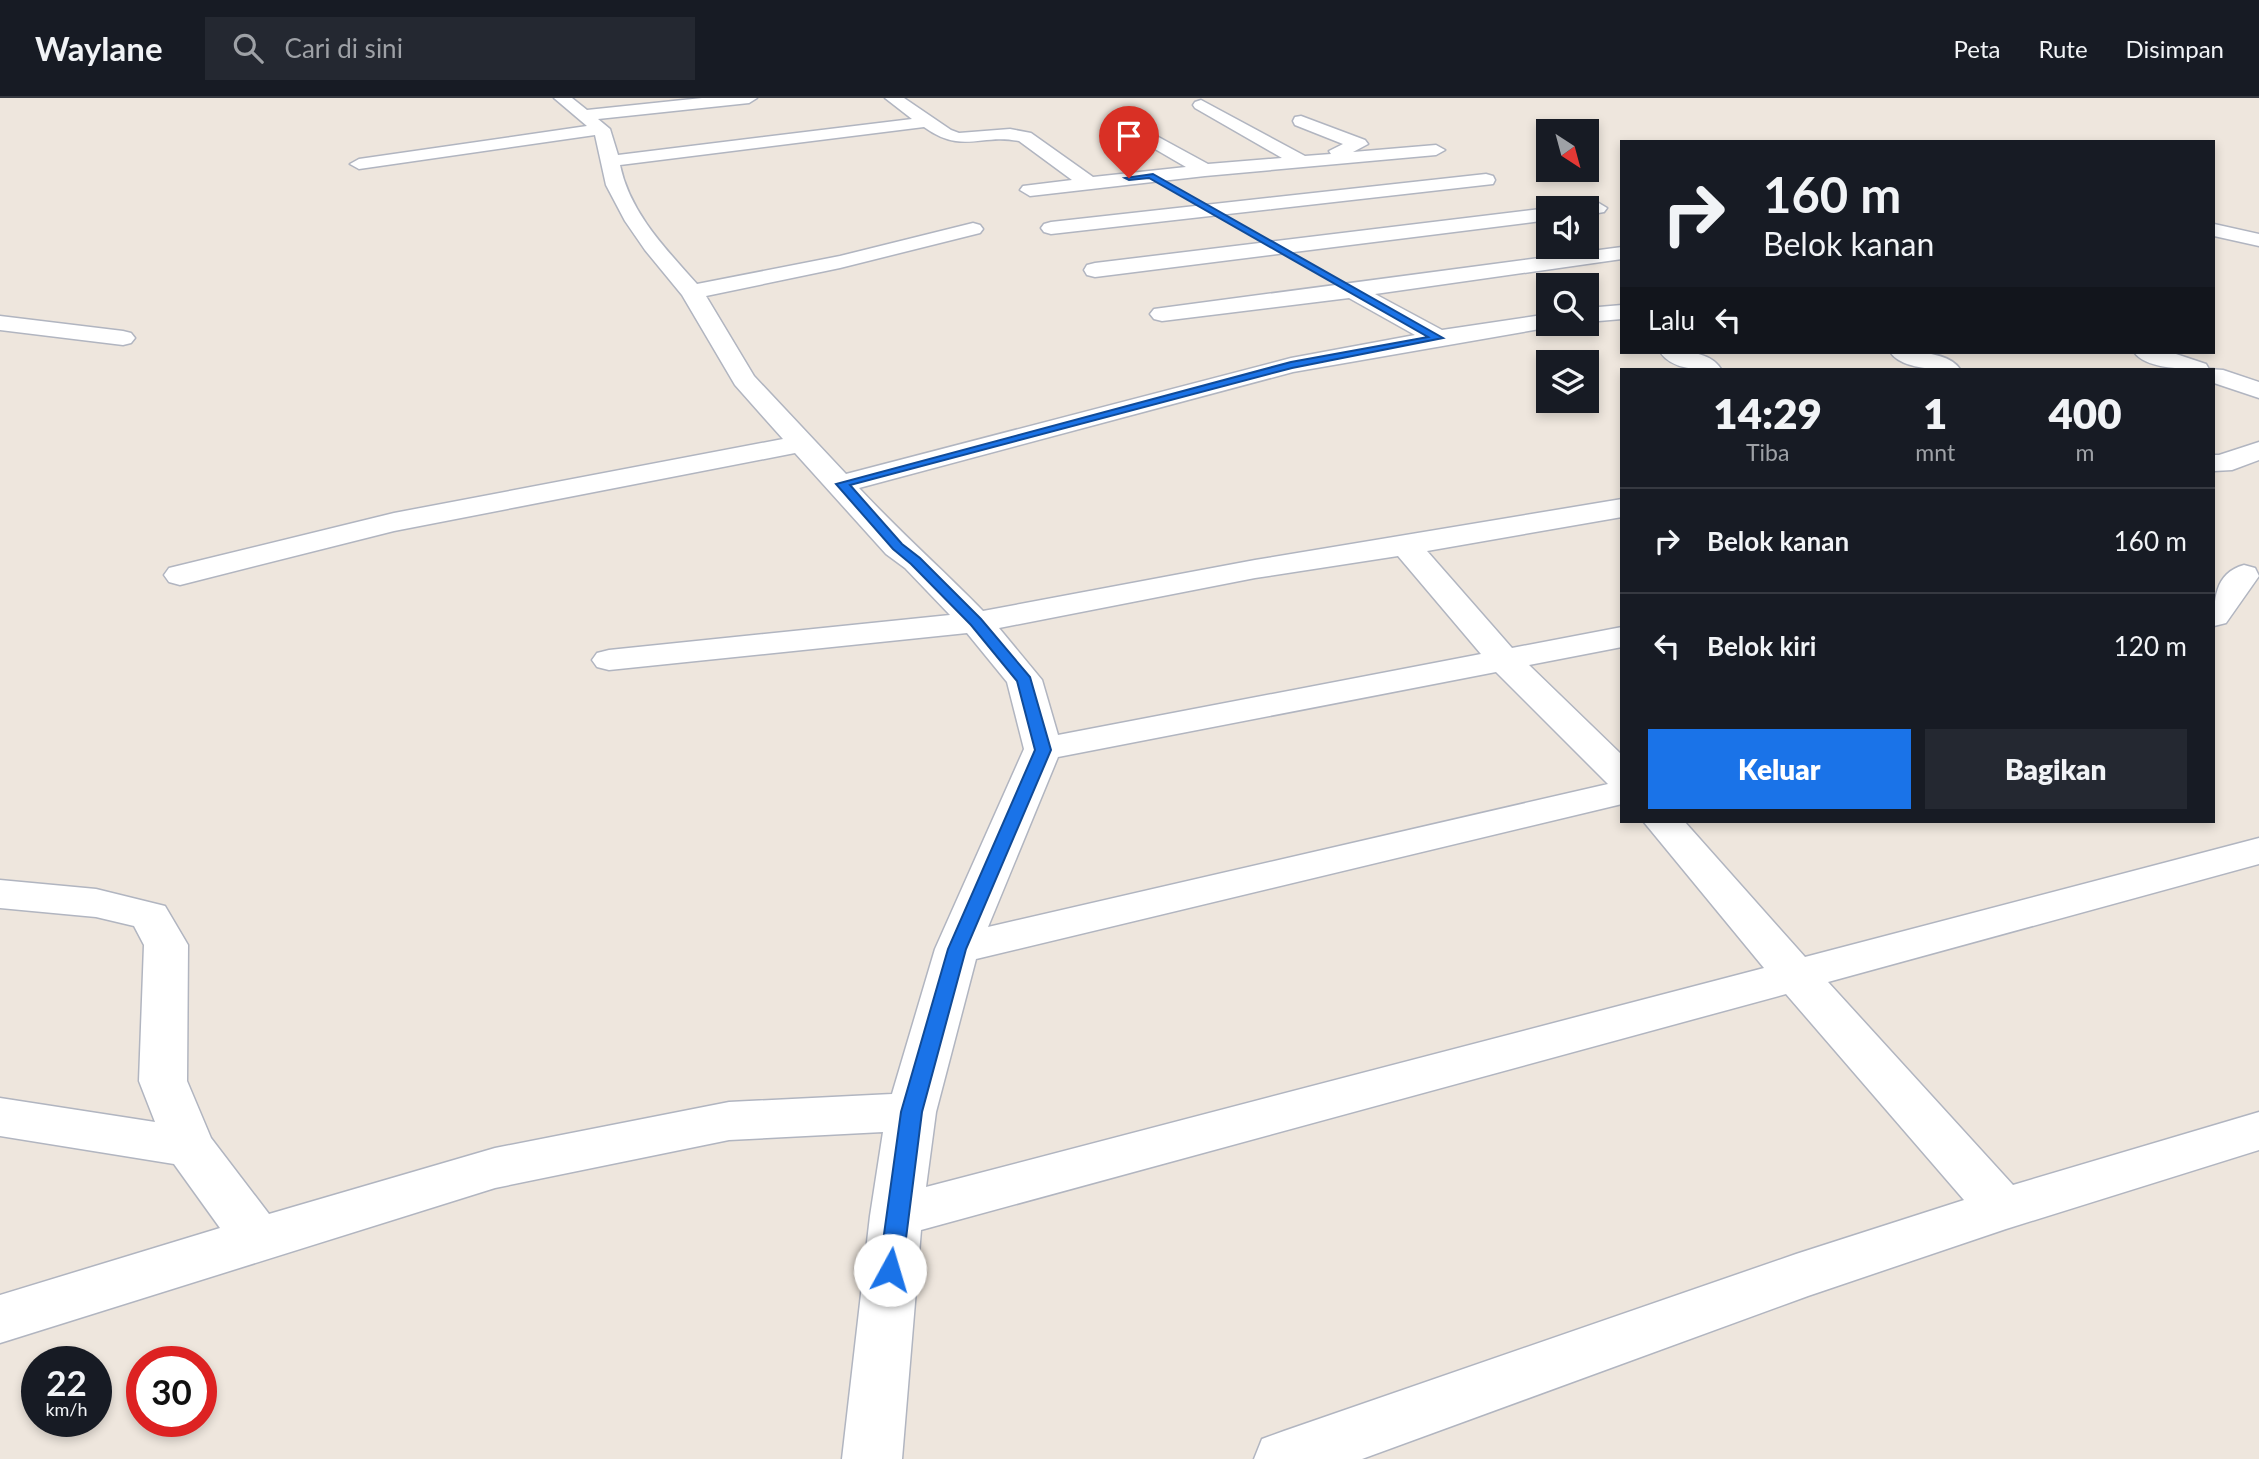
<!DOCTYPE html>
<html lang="id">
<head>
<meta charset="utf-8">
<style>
  :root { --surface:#171b24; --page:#242831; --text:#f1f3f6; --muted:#9ea1a6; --line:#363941; --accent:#1a73e8 }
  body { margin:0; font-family:Lato,sans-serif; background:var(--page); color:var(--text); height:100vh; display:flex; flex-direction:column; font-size:26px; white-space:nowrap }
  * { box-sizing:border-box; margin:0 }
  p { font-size:23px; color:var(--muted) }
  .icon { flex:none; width:38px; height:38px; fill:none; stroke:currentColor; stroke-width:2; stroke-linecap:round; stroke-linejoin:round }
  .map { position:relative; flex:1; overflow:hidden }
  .panel { position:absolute; left:1620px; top:270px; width:595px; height:455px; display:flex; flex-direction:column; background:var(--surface); border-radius:0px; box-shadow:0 4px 10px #0003 }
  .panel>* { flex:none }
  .hud { position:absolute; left:1620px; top:42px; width:595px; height:214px; border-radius:0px; box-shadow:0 4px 10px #0003; background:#171b24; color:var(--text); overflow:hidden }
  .needle { width:46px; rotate:144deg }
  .controls { position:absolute; left:1536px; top:21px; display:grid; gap:14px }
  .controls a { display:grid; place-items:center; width:63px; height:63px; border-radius:0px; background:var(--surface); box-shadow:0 4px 10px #0003; font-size:35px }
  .speed { position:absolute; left:21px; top:1248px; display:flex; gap:14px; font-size:35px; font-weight:700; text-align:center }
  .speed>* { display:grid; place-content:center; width:91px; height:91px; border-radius:50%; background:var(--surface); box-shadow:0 4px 10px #0003; line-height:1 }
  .speed small { font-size:18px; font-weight:400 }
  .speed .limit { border:10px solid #d22; background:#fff; color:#111 }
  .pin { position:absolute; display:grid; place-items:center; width:60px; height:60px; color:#fff; margin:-72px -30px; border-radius:50% 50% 50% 0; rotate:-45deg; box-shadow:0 0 7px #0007 }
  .pin .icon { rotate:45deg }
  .me { position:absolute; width:77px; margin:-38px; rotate:6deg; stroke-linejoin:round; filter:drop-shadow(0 0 5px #0008) }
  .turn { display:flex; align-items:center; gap:24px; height:147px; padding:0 28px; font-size:32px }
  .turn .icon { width:91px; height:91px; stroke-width:2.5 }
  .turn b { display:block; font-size:49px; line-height:60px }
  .then { display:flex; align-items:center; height:66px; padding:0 28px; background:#0003; gap:14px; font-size:26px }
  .eta { display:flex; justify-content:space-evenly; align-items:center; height:119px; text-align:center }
  .eta b { font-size:42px; font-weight:800; line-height:49px }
  .primary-button { display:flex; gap:14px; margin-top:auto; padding:14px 28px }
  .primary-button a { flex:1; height:80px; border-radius:0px; background:var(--accent); color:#fff; font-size:28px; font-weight:800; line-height:80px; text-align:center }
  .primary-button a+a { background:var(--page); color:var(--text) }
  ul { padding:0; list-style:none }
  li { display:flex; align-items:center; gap:21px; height:105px; padding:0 28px; border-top:2px solid var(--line) }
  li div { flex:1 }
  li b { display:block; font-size:26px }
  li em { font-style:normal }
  header { display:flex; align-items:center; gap:42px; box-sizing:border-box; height:98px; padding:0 35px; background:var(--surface); border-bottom:2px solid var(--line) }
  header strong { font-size:33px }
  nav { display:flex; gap:38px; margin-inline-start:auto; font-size:24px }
  .search { width:490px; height:63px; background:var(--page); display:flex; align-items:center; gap:18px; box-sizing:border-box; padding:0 24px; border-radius:0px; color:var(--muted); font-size:26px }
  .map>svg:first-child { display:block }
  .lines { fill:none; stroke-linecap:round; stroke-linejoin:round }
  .minor-casing { stroke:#b1b5c0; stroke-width:3 }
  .minor { fill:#fff; fill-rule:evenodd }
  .route { fill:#1a73e8; stroke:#114b97; stroke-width:2 }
</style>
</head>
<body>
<header>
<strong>Waylane</strong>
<div class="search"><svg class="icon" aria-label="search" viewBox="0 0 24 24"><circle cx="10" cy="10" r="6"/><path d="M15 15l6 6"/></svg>Cari di sini</div>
<nav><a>Peta</a><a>Rute</a><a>Disimpan</a></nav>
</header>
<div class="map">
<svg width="2259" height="1361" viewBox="0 0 2259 1361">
  <rect width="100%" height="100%" fill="#eee6dd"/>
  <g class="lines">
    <!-- minor casing -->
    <g class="minor-casing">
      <path id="minor" d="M 554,0 L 572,0 L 587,12 L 702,0 L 757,0 L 749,5 L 598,21 L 610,31 L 618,57 L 912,21 L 885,0 L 904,0 L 951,32 L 959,35 L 1010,31 L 1031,35 L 1093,79 L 1186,69 L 1112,26 L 1110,22 L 1118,17 L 1208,66 L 1282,60 L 1195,10 L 1193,7 L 1195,4 L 1201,2 L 1305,58 L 1331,56 L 1329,53 L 1343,46 L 1295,27 L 1293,23 L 1295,19 L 1301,18 L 1365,42 L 1368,46 L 1353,54 L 1436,47 L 1445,52 L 1436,57 L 1205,78 L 1030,98 L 1020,92 L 1023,88 L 1072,82 L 1019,43 C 980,35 963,57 924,29 L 620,67 C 630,115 666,151 697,186 L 840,158 L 973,125 L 980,127 L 983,131 L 980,135 L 840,170 L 706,198 L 754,278 L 846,376 L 1291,260 L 1415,237 L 1349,200 L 1162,223 L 1154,221 L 1150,216 L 1154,211 L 1622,149 L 1622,161 L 1375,196 L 1442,232 L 1549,216 L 1549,226 L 1559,226 L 1557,228 L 1293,274 L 859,390 C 899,433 942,471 983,513 L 1255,462 L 1622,401 L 1622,419 L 1427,453 L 1512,550 L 1622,529 L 1622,549 L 1529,567 L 1622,657 L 1622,706 L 976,861 L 936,1014 L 926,1089 L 1764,870 L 1643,723 L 1684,723 L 1805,859 L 2259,740 L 2259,766 L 1828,884 L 2013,1087 L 2259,1014 L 2259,1052 L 2006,1131 L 1808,1198 L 1362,1361 L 1254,1361 L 1262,1341 L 1284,1333 L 1796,1156 L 1964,1102 L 1786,896 L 921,1132 L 902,1361 L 842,1361 L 870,1118 L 883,1034 L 729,1042 L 495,1090 L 0,1245 L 0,1197 L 220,1130 L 174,1066 L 0,1038 L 0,1000 L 155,1024 L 139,983 L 144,847 L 134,828 L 96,819 L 0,810 L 0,782 L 96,791 L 165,808 L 188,847 L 187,983 L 211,1040 L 269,1116 L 495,1050 L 729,1004 L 892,996 L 935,851 L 1024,651 L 1007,584 L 967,535 L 609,572 L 597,569 L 592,562 L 597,555 L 609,552 L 950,517 L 905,470 L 886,456 L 795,355 L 394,433 L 180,487 L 169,484 L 164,477 L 169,470 L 394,415 L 783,341 L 735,287 L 682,197 L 645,152 L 625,123 L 606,87 L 595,37 L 359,71 L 350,66 L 359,61 L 587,28 ZM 1398,458 L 1481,556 L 1058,637 L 1042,582 L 999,530 L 1255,480 ZM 1496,574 L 1608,686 L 988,829 L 1058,659 Z
        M 1486,76 L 1493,78 L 1495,82 L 1493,86 L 1051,136 L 1044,134 L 1041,130 L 1044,126 L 1051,124 Z
        M 1597,104 L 1607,110 L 1604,114 L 1587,117 L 1587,110 L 1578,110 L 1580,107 Z
        M 1549,110 L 1549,122 L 1095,179 L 1087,177 L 1084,172 L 1087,167 L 1095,165 Z
        M 2214,126 L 2259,136 L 2259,148 L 2214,138 Z
        M 1622,207 L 1622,221 L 1587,224 L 1587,210 Z
        M 0,218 L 123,233 L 131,235 L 135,240 L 131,245 L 123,247 L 0,232 Z
        M 1660,254 C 1680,253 1709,252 1721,271 C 1701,272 1673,273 1660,254 Z
        M 1890,254 C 1909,253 1948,253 1960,271 C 1941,272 1902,272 1890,254 Z
        M 2134,254 L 2170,254 L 2206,266 L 2209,271 L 2223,272 L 2259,284 L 2259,300 L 2214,285 L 2214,271 C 2193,271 2147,273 2134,254 Z
        M 2259,344 L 2259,362 L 2232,372 L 2214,373 L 2214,357 L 2219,357 Z
        M 2244,467 L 2255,470 L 2259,478 L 2226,525 L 2214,528 C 2214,503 2214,475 2244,467 Z"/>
    </g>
    <!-- minor -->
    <use href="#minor" class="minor"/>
  </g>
  <!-- route -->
  <path class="route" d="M 1153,76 L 1443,240 L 1292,270 L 850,387 L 902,446 L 920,460 L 981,521 L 1030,579 L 1051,652 L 966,851 L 922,1014 L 902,1172 L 898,1179 L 890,1182 L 882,1179 L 879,1172 L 901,1014 L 948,851 L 1035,652 L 1017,583 L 971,527 L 911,466 L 893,451 L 836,386 L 1291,264 L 1428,239 L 1149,80 L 1129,82 L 1125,80 Z"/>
</svg>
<div class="controls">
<a><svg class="needle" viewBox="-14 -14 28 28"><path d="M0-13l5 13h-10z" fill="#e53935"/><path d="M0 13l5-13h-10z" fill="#9ea1a6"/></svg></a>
<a><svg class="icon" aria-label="sound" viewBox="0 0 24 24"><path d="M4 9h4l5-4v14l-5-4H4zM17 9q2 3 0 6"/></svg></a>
<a><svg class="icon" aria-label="search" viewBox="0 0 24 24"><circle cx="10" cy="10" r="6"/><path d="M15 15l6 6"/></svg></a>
<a><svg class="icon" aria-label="layers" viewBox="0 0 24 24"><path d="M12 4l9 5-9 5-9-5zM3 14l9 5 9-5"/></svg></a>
</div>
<div class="speed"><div>22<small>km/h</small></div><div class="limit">30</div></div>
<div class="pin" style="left:1129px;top:80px;background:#d93025"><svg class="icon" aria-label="arrive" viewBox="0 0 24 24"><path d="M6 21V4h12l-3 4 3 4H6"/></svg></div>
<svg class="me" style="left:890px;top:1172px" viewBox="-20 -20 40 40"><circle r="19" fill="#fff"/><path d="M0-13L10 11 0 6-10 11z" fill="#1a73e8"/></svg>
<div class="hud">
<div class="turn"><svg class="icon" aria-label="right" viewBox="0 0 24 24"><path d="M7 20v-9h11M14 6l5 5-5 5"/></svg><div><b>160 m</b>Belok kanan</div></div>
<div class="then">Lalu<svg class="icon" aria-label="left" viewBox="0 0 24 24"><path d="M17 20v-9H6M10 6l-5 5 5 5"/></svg></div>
</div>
<section class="panel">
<div class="eta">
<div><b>14:29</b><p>Tiba</p></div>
<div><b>1</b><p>mnt</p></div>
<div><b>400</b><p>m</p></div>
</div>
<ul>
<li><svg class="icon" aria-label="right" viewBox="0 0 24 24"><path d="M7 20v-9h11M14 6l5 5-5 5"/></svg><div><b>Belok kanan</b></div><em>160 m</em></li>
<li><svg class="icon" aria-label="left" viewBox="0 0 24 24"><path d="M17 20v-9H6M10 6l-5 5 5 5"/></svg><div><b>Belok kiri</b></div><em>120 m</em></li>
</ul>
<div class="primary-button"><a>Keluar</a><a>Bagikan</a></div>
</section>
</div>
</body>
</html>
